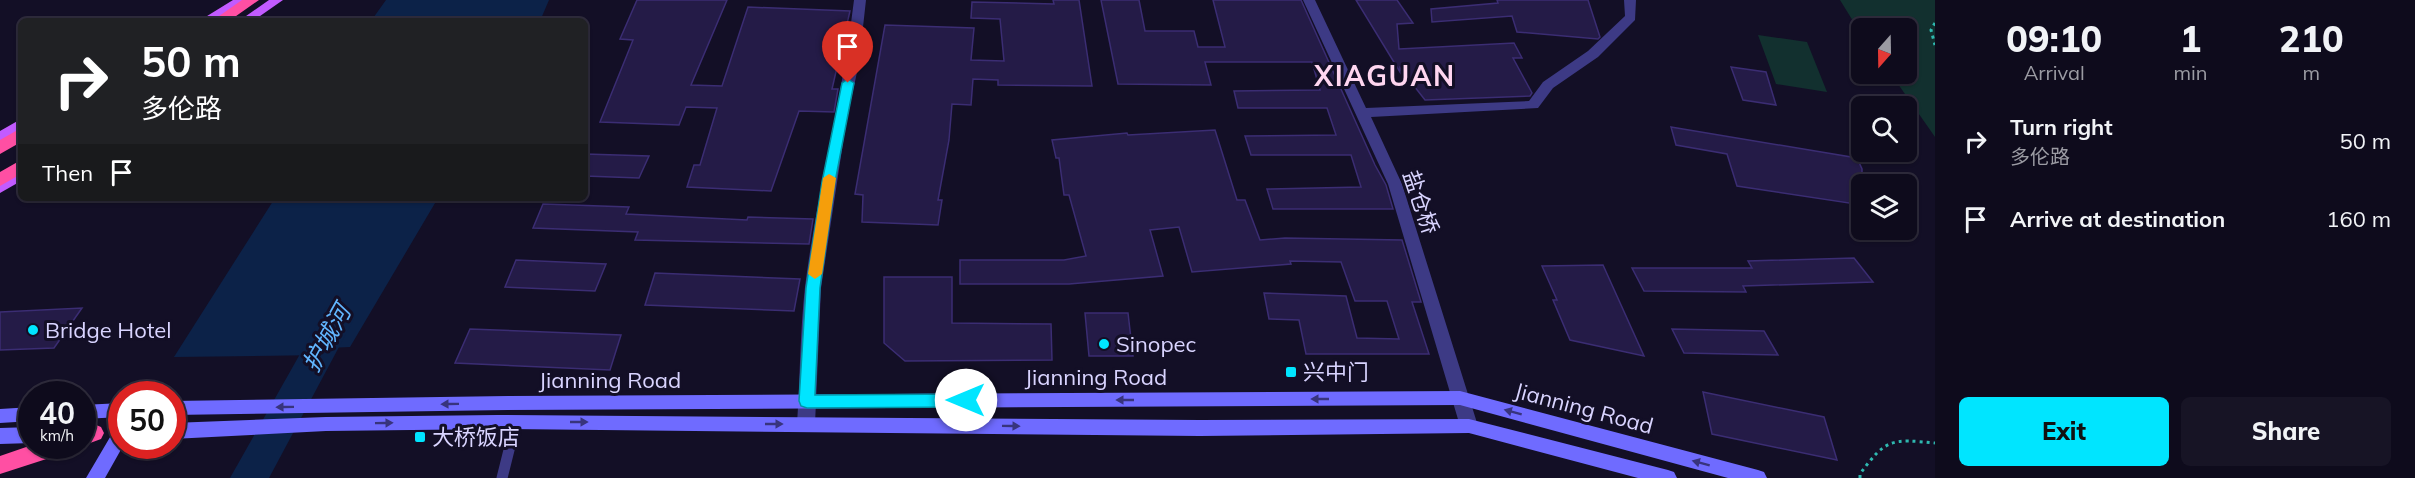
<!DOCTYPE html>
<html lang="en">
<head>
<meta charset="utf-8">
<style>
  :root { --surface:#0e0b1c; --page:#171425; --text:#f1f3f6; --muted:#9b9ba3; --line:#2e2b3b; --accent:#00e5ff }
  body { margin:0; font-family:Mulish,"Noto Sans SC",sans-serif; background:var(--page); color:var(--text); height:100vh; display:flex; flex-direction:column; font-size:22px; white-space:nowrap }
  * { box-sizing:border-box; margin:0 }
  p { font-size:20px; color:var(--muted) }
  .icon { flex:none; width:33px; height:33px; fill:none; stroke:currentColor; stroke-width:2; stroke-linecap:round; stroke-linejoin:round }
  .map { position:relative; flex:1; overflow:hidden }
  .sheet { display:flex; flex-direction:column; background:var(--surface); width:480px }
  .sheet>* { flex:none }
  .guide { position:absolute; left:18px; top:18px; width:570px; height:183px; border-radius:9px; box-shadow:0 2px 4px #0004,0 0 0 2px var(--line); background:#202124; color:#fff; overflow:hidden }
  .needle { width:39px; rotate:200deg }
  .buttons { position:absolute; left:1851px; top:18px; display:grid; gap:12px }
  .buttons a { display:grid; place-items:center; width:66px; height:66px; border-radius:9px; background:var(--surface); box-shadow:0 2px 4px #0004,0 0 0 2px var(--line); font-size:30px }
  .speed { position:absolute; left:18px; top:381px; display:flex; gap:12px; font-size:30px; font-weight:700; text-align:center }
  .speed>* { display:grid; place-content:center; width:78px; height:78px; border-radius:50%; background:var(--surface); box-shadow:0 2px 4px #0004,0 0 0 2px var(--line); line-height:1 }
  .speed small { font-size:15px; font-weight:400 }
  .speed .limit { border:9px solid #d22; background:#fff; color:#111 }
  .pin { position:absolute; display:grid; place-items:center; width:51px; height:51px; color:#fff; margin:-62px -26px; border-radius:50% 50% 50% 0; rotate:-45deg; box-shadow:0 0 6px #0007 }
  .pin .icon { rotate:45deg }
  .me { position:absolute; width:66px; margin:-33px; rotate:270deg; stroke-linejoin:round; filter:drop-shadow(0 0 4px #0008) }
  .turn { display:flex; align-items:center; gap:21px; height:126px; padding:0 24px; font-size:27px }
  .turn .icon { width:78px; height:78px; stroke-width:2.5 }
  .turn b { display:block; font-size:42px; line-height:51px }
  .then { display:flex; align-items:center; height:57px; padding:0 24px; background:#0003; gap:12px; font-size:22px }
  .eta { display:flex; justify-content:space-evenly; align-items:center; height:102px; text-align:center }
  .eta b { font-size:36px; font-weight:800; line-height:42px }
  .primary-button { display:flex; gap:12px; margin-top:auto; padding:12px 24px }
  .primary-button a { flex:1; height:69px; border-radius:9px; background:var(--accent); color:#111; font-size:24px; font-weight:800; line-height:69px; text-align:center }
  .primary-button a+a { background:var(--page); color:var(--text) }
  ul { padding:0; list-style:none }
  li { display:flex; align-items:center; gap:18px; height:78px; padding:0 24px }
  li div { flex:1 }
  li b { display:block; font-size:22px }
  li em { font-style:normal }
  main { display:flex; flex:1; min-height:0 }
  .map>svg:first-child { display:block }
  .green { fill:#12302f }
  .water { fill:#0c2248 }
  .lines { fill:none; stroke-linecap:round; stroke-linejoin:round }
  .river { fill:#0c2248; fill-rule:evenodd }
  .building { fill:#241b47; stroke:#3b2d73; stroke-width:1.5 }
  .path { stroke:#2fb8b0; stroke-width:3; stroke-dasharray:3 4; stroke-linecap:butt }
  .lane { stroke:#3d3a85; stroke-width:11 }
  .street { fill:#3d3a85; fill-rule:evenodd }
  .secondary { fill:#6f6bff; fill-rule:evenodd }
  .primary { fill:#c25bff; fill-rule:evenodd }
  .highway { fill:#ff4fa3; fill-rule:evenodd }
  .oneway { fill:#38347d }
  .route { fill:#00e5ff; stroke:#0095a6; stroke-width:1.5 }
  .slow { fill:#f59e0b }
  .poi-dot { fill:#00e5ff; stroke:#130f26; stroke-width:2 }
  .labels { text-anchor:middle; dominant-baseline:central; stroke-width:6; stroke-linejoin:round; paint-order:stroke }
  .street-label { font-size:22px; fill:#d9d4ff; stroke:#130f26 }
  .poi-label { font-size:22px; fill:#d9d4ff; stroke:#130f26; text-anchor:start }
  .water-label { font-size:24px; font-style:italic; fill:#62b6ff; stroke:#130f26 }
  .district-label { font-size:28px; font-weight:bold; letter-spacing:1.5px; fill:#ffd6f0; stroke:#130f26 }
</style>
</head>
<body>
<main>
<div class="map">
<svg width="1935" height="478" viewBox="0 0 1935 478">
  <rect width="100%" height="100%" fill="#130f26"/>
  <!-- green -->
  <path class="green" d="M 1840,0 L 1935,0 L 1935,137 L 1891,74 L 1906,74 L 1906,28 L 1862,28 L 1861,34 Z
    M 1758,35 L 1807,42 L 1827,92 L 1776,84 Z"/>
  <!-- water -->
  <path class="water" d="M 386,0 L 549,0 L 540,21 L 371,21 Z
    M 275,198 L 438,198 L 350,347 L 328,348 L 324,355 L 174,357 Z"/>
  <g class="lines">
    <!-- river -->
    <path class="river" d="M 338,304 L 350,308 L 355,317 L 269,478 L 230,478 L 326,308 Z"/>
  </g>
  <!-- building -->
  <path class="building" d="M 637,0 L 727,0 L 691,85 L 722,86 L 748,7 L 850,11 L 832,89 L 838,89 L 834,112 L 799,111 L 771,191 L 687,187 L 694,165 L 700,165 L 717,108 L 686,107 L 679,125 L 600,122 L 633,40 L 620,39 Z
    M 1053,0 L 1079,0 L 1092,86 L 998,85 L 998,80 L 973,79 L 971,105 L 952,104 L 949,140 L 938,200 L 942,200 L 938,225 L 862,222 L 863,195 L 855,194 L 885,25 L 974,28 L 971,60 L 1004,61 L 1000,19 L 971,18 L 972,2 L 1054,4 Z
    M 1101,0 L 1139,0 L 1145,31 L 1194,31 L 1198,47 L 1225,47 L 1213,0 L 1301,0 L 1375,165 L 1386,185 L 1393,209 L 1273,209 L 1267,189 L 1361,187 L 1351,155 L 1251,155 L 1245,136 L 1336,135 L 1327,108 L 1238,108 L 1234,91 L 1320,90 L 1312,62 L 1205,62 L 1211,85 L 1118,84 Z
    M 1356,0 L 1397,0 L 1413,23 L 1397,24 L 1399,49 L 1514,43 L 1522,58 L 1513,58 L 1532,93 L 1530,96 L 1425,100 L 1400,68 L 1400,72 Z
    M 1497,0 L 1588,0 L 1600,37 L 1598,39 L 1517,32 L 1512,16 L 1432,22 L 1431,9 L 1498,3 Z
    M 1731,67 L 1766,72 L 1776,105 L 1743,100 Z
    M 1671,127 L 1857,158 L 1862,169 L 1862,205 L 1737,186 L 1727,154 L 1676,145 Z
    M 1215,130 L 1237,200 L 1245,200 L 1260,240 L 1285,238 L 1402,240 L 1421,302 L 1412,302 L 1429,354 L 1306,354 L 1299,320 L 1269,319 L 1264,293 L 1346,296 L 1357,338 L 1399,339 L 1387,301 L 1355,301 L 1341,262 L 1290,261 L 1291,264 L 1192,272 L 1179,227 L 1150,230 L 1163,276 L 1069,284 L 960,284 L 960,260 L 1064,260 L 1086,256 L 1069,195 L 1064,195 L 1059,158 L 1056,158 L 1052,140 L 1127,133 L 1128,135 Z
    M 585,154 L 649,156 L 639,178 L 585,176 Z
    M 543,204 L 629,207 L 626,214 L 747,220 L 748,217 L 813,219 L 809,244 L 635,240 L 638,232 L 533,228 Z
    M 1854,258 L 1873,282 L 1743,286 L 1746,292 L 1644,291 L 1632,268 L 1752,268 L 1748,261 Z
    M 516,260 L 606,264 L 595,291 L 505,287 Z
    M 1603,265 L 1644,356 L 1570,340 L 1553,300 L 1557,300 L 1542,266 Z
    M 655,273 L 800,279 L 794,311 L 645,305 Z
    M 884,277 L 952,277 L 952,323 L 1051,324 L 1052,360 L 905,361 L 884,343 Z
    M 82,308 L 54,348 L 0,350 L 0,312 Z
    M 1085,313 L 1128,313 L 1133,356 L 1089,356 Z
    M 470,329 L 621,335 L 610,370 L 455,363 Z
    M 1672,329 L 1764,331 L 1778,355 L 1684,353 Z
    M 1703,392 L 1824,417 L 1837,460 L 1712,434 Z"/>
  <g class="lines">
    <!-- path -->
    <path class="path" d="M 1935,23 L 1931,30 L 1935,45
      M 1860,478 L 1860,474 C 1886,438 1892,439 1935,443"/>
    <!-- lane -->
    <path class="lane" d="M 502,478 L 516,422"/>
    <!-- street -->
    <path class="street" d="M 854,0 L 866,0 L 859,63 L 846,123 L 821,288 L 815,424 L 812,429 L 806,431 L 800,429 L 797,424 C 800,379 800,332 805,287 C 817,191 843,97 854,0 Z
      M 1303,0 L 1315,0 L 1366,108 L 1529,101 L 1543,82 L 1588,51 L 1625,16 L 1624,0 L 1636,0 L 1635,20 L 1598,57 L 1553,88 L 1538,108 L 1371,117 L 1402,184 L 1478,426 L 1475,431 L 1469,433 L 1463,431 L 1460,426 L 1388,184 Z"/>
    <!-- secondary -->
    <path class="secondary" d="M 1460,391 L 1758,470 L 1764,472 L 1767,478 L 1728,478 L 1460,405 L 508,410 L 172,415 L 172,401 L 508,396 Z
      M 122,403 L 122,417 L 82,419 L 82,405 Z
      M 32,407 L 32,421 L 0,423 L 0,409 Z
      M 497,415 L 1200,420 L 1469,419 L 1668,470 L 1674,472 L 1677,478 L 1638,478 L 1469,433 L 1200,436 L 497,429 L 326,431 L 172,439 L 172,423 L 326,417 Z
      M 122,425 L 122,446 L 123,446 L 105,478 L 86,478 L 116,427 Z
      M 32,427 L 32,443 L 0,444 L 0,428 Z"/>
    <!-- primary -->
    <path class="primary" d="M 233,0 L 248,0 L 214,21 L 199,21 Z
      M 269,0 L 283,0 L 253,21 L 239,21 Z
      M 21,119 L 21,130 L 0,142 L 0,131 Z
      M 21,169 L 21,181 L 0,193 L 0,181 Z"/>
    <!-- highway -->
    <path class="highway" d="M 242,0 L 259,0 L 229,21 L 212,21 Z
      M 21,128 L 21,142 L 0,154 L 0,140 Z
      M 21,160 L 21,174 L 0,186 L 0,172 Z
      M 94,424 L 101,427 L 104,433 L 101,439 L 82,446 L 80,446 L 82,446 L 82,428 Z
      M 32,445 L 69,446 L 65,453 L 0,474 L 0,456 Z"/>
  </g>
  <!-- one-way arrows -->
  <defs><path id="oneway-solid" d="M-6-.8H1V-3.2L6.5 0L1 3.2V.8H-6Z" transform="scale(1.5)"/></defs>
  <g class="oneway">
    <use href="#oneway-solid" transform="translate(1320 399) rotate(180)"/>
    <use href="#oneway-solid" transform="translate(1125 400) rotate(180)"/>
    <use href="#oneway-solid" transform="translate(450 404) rotate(179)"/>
    <use href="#oneway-solid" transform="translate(285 407) rotate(179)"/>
    <use href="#oneway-solid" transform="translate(1513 412) rotate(-165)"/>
    <use href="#oneway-solid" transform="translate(579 422)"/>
    <use href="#oneway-solid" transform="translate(384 423) rotate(-1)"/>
    <use href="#oneway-solid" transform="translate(774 424)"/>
    <use href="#oneway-solid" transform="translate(1011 426) rotate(1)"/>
    <use href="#oneway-solid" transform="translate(1701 463) rotate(-165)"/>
  </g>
  <!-- route -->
  <path class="route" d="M 848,79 L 854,83 L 835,182 L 820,288 L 815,395 L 966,394 L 972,396 L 974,400 L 972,405 L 966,407 L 807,408 L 801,406 L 799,401 L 806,288 L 822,182 L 842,83 Z"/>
  <!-- slow -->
  <path class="slow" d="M 829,174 L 836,178 L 822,274 L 815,279 L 808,274 L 823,178 Z"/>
  <!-- markers -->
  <g class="poi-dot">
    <circle cx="33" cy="330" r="6"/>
    <circle cx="1104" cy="344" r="6"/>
    <rect x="1285" y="366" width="12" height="12" rx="3"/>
    <rect x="414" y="431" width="12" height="12" rx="3"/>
  </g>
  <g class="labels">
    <!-- street labels -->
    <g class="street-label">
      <text transform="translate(1421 202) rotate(71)">盐仓桥</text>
      <text x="1096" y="377">Jianning Road</text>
      <text x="610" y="380">Jianning Road</text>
      <text transform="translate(1584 408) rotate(15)">Jianning Road</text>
    </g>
    <!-- poi labels -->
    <g class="poi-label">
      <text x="45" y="330">Bridge Hotel</text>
      <text x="1116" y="344">Sinopec</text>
      <text x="1303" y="372">兴中门</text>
      <text x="432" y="437">大桥饭店</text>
    </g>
    <!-- water labels -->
    <g class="water-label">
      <text transform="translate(326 338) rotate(-61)">护城河</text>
    </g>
    <!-- district labels -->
    <g class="district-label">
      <text x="1385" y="75">XIAGUAN</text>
    </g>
  </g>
</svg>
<div class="buttons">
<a><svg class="needle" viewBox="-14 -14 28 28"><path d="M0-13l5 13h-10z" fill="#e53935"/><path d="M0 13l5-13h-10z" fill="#9b9ba3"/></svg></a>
<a><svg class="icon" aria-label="search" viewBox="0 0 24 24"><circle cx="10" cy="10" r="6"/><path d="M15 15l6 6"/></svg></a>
<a><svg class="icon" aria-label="layers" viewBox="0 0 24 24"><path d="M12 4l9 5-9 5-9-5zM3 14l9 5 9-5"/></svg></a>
</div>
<div class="speed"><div>40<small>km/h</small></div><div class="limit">50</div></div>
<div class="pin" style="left:848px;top:83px;background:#d93025"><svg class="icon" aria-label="arrive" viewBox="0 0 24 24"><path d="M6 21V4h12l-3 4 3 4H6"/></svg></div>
<svg class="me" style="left:966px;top:400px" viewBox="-20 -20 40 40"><circle r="19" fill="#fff"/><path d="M0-13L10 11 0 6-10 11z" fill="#00e5ff"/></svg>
<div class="guide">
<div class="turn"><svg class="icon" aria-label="right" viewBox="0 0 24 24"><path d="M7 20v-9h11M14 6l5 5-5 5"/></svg><div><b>50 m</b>多伦路</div></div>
<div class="then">Then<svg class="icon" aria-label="arrive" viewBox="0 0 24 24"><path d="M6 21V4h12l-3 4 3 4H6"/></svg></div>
</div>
</div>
<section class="sheet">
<div class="eta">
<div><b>09:10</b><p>Arrival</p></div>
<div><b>1</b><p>min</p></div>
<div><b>210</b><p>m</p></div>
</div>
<ul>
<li><svg class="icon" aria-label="right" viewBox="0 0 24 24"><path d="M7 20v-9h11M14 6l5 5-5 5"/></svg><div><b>Turn right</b><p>多伦路</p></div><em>50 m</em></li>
<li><svg class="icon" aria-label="arrive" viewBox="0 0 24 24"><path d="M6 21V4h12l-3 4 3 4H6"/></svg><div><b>Arrive at destination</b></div><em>160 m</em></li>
</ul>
<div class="primary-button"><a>Exit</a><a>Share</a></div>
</section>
</main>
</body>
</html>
